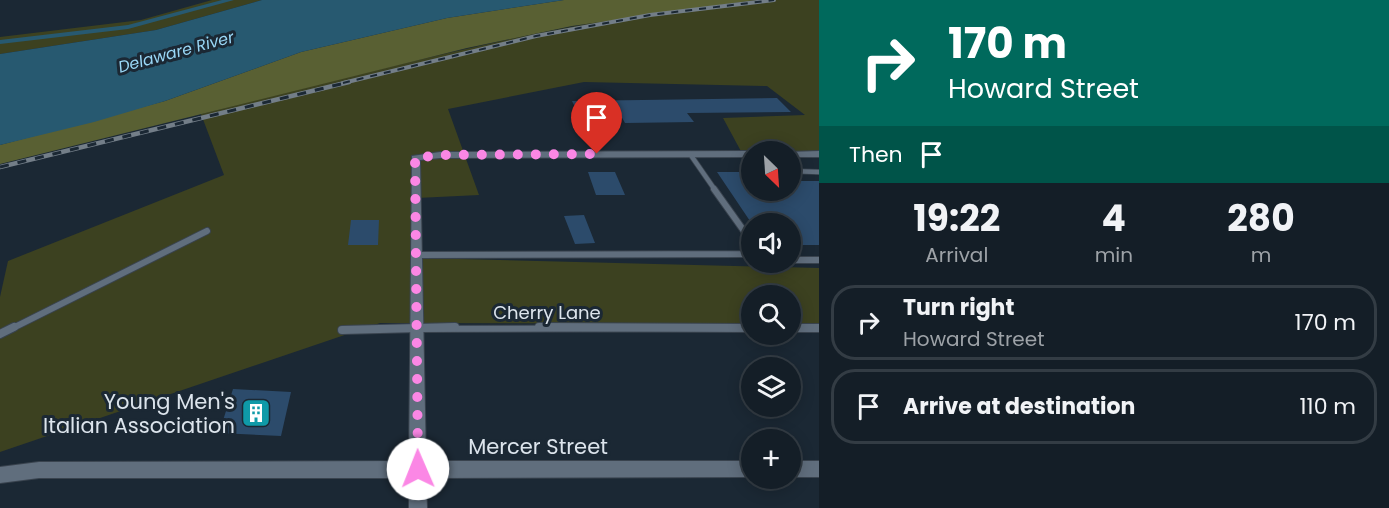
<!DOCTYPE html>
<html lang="en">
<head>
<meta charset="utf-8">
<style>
  :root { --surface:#141e27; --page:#1d272f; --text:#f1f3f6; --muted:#9da2a7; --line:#333c44 }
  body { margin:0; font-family:Poppins,sans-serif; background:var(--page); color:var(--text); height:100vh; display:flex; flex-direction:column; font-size:22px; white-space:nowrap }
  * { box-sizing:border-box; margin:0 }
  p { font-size:20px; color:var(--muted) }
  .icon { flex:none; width:33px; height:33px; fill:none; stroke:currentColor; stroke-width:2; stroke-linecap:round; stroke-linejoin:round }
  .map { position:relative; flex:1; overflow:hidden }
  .sheet { display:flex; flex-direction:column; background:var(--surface); width:570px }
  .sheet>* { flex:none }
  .guide { background:#00695c; color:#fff; overflow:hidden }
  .needle { width:39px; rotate:155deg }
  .fabs { position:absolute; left:741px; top:141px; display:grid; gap:12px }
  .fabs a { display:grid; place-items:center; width:60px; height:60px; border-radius:50%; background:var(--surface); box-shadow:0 3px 15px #0003,0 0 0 2px var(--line); font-size:30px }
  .pin { position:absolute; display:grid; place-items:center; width:51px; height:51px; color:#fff; margin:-62px -26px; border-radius:50% 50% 50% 0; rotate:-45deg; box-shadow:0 0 6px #0007 }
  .pin .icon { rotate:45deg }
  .me { position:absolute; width:66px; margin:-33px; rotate:359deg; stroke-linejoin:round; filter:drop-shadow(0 0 4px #0008) }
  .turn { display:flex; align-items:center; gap:21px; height:126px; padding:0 30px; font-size:27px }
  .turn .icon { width:78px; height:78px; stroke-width:2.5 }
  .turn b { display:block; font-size:42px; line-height:51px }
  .then { display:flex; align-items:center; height:57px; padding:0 30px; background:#0003; gap:12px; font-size:22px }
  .eta { display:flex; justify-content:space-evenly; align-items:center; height:102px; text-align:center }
  .eta b { font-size:36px; font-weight:700; line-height:42px }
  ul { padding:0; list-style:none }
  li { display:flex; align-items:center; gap:18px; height:75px; margin:0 12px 9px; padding:0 18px; border:3px solid var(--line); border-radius:24px }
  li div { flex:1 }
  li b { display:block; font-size:22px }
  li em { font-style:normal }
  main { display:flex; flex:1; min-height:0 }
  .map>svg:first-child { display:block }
  .green { fill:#3c4120 }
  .forest { fill:#596033 }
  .water { fill:#275970 }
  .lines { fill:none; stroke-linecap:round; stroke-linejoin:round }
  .canal { fill:#275970; fill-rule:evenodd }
  .building { fill:#2c4b6b }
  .service-far2-casing { stroke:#39434e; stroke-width:6 }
  .service-far1-casing { stroke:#39434e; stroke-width:8 }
  .service-casing { stroke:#39434e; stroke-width:10 }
  .minor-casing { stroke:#39434e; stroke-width:2 }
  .service-far2 { stroke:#606e7d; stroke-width:4.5 }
  .service-far1 { stroke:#606e7d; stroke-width:6 }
  .service { stroke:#606e7d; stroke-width:8 }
  .minor { fill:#606e7d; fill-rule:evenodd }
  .rail-far1-casing { stroke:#737e88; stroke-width:4 }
  .rail-casing { stroke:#737e88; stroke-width:4.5 }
  .rail-far1 { stroke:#1b2834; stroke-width:2; stroke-dasharray:7; stroke-linecap:butt }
  .rail { stroke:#1b2834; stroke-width:3; stroke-dasharray:9; stroke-linecap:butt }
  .route { stroke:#fb87e5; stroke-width:10; stroke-dasharray:0 18 }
  .labels { text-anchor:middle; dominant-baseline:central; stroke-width:6; stroke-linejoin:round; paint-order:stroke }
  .far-water-label { font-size:16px; font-style:italic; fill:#99d7f6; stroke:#1b2834 }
  .street-label { font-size:18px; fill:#dce4ec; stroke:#1b2834 }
  .near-poi-label { font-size:21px; fill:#dce4ec; stroke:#1b2834; text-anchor:end }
  .near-street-label { font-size:21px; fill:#dce4ec; stroke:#1b2834 }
</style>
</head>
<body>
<main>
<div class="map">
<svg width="819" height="508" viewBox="0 0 819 508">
  <rect width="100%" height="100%" fill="#1b2834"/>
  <!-- green -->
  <path class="green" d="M 212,0 L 262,0 L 156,30 L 0,54 L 0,37 L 141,20 Z
    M 755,0 L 819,0 L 819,154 L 752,152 L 743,155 L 723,118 L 805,115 L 767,86 L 584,82 L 448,109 L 479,195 L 417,198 L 418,258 L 819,268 L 819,324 L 791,324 L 790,296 L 752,296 L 751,324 L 380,323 L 0,452 L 0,297 L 8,261 L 224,175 L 201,114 C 384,68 567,18 755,0 Z"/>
  <!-- forest -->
  <path class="forest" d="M 564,0 L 755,0 L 572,26 L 467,48 L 0,164 L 0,145 L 165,101 L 301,52 L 447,18 Z"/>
  <!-- water -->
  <path class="water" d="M 262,0 L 564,0 L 447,18 L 301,52 L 165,101 L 94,122 L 0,145 L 0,54 L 156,30 Z"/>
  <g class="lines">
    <!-- canal -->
    <path class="canal" d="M 222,0 L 234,0 L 128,29 L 0,44 L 0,40 L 128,25 Z"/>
  </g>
  <!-- building -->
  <path class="building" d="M 777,98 L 791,112 L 687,113 L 694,122 L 625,123 L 620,114 L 579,115 L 572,101 Z
    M 588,172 L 615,172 L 625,195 L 596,195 Z
    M 717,172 L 752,172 L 752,190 L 790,190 L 790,181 L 819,181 L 819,245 L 799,245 L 790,234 L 790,224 L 752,224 Z
    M 584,215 L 595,243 L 575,244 L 564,216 Z
    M 351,220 L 379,220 L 378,245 L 348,245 Z
    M 233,389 L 291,392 L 281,436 L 219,433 Z"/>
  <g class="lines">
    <!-- service-far2 casing -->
    <g class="service-far2-casing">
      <path id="service-far2" d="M 690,154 L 715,190
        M 790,171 L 819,172"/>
    </g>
    <!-- service-far1 casing -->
    <g class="service-far1-casing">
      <path id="service-far1" d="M 714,189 L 744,231 L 752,249
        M 416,255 L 752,254
        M 790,260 L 819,260
        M 790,328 L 819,328
        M 11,329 L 207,231
        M 393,329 L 752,328"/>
    </g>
    <!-- service casing -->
    <g class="service-casing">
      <path id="service" d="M 539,327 L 752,328
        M 790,328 L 819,328
        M 342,330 L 455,327
        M 0,334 L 14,327"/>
    </g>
    <!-- minor casing -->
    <g class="minor-casing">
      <path id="minor" d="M 752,151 L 754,152 L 752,152 L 752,157 L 440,158 L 420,160 L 426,461 L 752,461 L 752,477 L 426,478 L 427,508 L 409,508 L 409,478 L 39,478 L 0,483 L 0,467 L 39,462 L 409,461 L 412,156 L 440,152 Z
        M 819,151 L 819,157 L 790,157 L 790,152 L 788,152 Z
        M 790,461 L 819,461 L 819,477 L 790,477 Z"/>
    </g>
    <!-- service-far2 -->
    <use href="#service-far2" class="service-far2"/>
    <!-- service-far1 -->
    <use href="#service-far1" class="service-far1"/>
    <!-- service -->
    <use href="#service" class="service"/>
    <!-- minor -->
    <use href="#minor" class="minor"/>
    <!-- rail-far1 casing -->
    <g class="rail-far1-casing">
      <path id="rail-far1" d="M 343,83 L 536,36 L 650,15 L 774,0"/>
    </g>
    <!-- rail casing -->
    <g class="rail-casing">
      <path id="rail" d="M 0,167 L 349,82"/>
    </g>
    <!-- rail-far1 -->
    <use href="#rail-far1" class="rail-far1"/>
    <!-- rail -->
    <use href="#rail" class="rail"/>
  </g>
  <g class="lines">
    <!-- route -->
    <path class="route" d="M 418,469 L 415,158 L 441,155 L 597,154"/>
  </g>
  <!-- icons -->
  <defs>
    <g id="building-square" transform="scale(1.5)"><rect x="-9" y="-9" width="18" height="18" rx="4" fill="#0f9aa8" stroke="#1b2834"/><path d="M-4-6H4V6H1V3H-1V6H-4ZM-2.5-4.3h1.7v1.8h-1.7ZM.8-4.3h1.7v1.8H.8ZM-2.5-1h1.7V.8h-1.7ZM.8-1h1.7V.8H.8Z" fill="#fff"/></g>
  </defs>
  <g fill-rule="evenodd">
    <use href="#building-square" x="256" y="413"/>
  </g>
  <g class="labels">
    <!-- far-water labels -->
    <g class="far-water-label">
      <text transform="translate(176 52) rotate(-15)">Delaware River</text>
    </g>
    <!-- street labels -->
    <g class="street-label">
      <text x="547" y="312">Cherry Lane</text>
    </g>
    <!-- near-poi labels -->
    <g class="near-poi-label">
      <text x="235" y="401">Young Men's<tspan x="235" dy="24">Italian Association</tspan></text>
    </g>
    <!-- near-street labels -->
    <g class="near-street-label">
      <text x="538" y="446">Mercer Street</text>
    </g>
  </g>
</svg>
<div class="fabs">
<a><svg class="needle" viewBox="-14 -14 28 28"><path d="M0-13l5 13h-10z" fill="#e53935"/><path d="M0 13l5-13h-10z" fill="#9da2a7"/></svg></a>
<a><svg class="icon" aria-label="sound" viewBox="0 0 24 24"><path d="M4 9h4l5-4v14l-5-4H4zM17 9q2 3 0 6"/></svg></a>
<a><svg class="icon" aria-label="search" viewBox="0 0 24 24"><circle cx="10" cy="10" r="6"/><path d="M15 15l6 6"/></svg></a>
<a><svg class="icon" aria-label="layers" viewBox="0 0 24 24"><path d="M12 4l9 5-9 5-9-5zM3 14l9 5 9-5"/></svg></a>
<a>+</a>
</div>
<div class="pin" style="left:597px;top:154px;background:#d93025"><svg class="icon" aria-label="arrive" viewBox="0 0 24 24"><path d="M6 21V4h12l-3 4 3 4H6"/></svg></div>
<svg class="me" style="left:418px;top:469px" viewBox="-20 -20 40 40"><circle r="19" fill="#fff"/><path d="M0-13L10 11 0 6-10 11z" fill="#fb87e5"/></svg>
</div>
<section class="sheet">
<div class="guide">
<div class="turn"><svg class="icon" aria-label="right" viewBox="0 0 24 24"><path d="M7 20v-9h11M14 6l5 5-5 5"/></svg><div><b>170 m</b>Howard Street</div></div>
<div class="then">Then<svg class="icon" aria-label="arrive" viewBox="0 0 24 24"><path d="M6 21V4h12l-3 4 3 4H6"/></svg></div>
</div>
<div class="eta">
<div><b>19:22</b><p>Arrival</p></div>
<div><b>4</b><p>min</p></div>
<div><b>280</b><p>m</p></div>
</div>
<ul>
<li><svg class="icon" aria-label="right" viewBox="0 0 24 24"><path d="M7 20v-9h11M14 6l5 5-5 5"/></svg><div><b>Turn right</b><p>Howard Street</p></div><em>170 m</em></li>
<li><svg class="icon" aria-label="arrive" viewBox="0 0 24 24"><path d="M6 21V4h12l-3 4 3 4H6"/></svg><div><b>Arrive at destination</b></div><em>110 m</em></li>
</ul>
</section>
</main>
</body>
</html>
